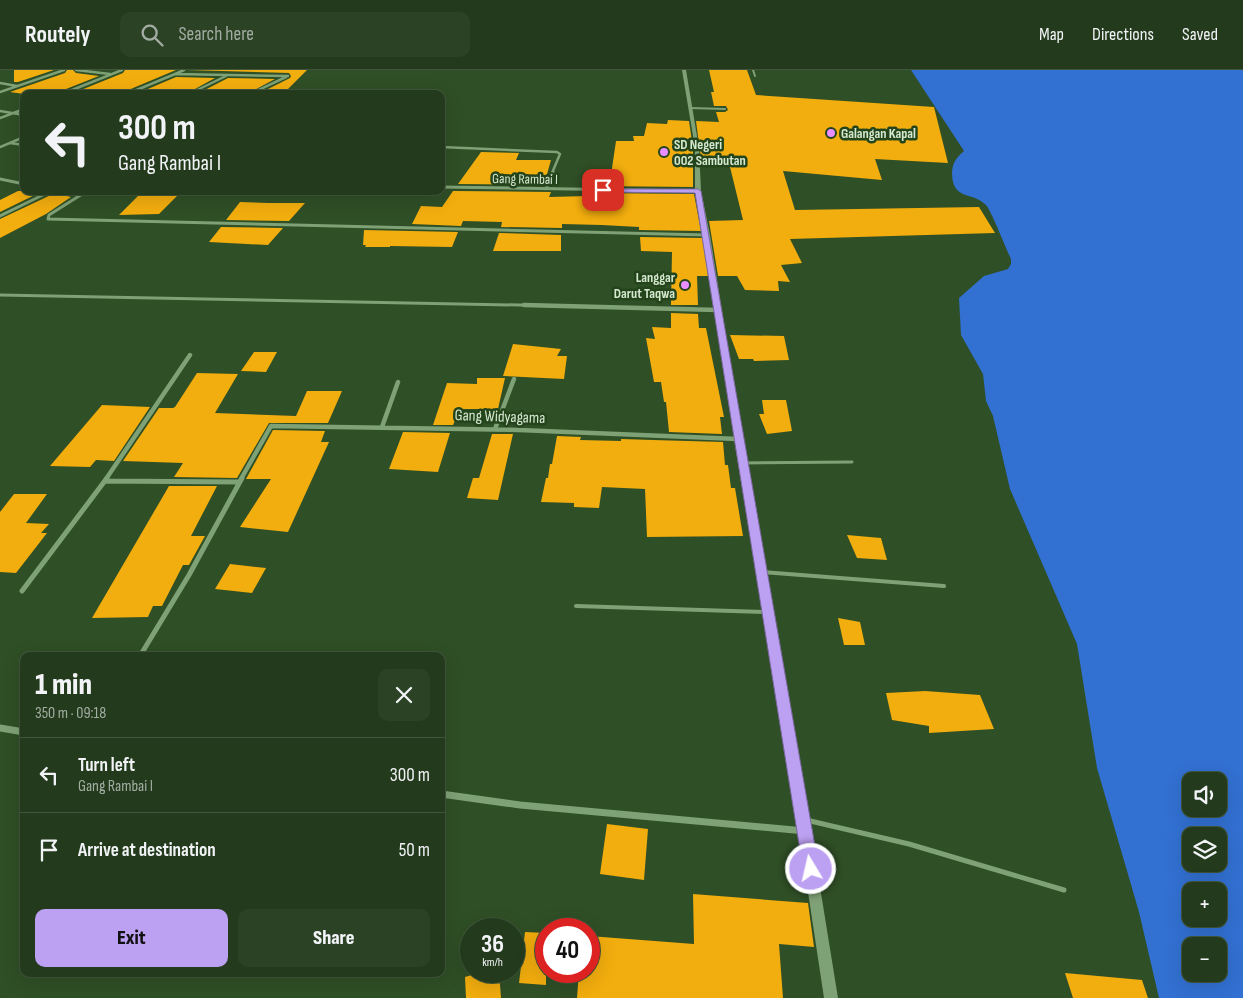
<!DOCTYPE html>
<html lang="en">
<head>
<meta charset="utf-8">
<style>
  :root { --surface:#233b1c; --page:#2b4225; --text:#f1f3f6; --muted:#a3ada3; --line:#40553b; --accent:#bca0f2 }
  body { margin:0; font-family:"Sofia Sans Condensed",sans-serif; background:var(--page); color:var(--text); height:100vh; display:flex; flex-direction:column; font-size:19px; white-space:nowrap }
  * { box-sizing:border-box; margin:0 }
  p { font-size:16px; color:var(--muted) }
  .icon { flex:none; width:28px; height:28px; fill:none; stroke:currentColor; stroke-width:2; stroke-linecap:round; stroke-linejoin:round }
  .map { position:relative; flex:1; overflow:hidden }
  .panel { position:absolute; left:20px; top:582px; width:425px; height:325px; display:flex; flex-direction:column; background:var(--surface); border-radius:10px; box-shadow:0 5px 20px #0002,0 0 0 1px var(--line) }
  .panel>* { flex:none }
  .guide { position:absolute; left:20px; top:20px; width:425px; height:105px; border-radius:10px; box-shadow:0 5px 20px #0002,0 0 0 1px var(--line); background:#233b1c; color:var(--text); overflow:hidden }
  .fabs { position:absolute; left:1182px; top:702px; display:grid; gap:10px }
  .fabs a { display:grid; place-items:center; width:45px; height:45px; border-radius:10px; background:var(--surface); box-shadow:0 5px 20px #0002,0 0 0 1px var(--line); font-size:25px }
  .speed { position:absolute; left:460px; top:848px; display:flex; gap:10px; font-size:25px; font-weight:700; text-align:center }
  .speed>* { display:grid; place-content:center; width:65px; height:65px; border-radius:50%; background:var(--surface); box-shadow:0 5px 20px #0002,0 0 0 1px var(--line); line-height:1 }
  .speed small { font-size:12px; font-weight:400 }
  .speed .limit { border:8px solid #d22; background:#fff; color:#111 }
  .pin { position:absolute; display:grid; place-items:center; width:42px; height:42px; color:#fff; margin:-21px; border-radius:10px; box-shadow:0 2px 8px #0006 }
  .me { position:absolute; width:55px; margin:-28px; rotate:351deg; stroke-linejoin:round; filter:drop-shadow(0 0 4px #0008) }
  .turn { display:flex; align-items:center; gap:18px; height:105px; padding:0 15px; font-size:22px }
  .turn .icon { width:65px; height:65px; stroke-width:2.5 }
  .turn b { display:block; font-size:35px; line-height:42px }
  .round { display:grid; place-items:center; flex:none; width:52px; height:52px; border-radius:10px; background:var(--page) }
  .head { display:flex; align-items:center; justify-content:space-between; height:85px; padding:0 15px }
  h1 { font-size:30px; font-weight:800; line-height:38px }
  .button { display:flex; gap:10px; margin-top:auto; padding:10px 15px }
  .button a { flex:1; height:58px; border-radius:10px; background:var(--accent); color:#111; font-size:20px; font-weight:800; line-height:58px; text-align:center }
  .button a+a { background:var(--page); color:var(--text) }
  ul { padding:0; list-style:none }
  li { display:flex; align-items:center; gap:15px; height:75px; padding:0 15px; border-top:1px solid var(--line) }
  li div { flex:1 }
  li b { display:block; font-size:19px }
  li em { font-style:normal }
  header { display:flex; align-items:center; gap:30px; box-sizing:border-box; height:70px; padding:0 25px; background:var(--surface); border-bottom:1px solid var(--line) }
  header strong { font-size:24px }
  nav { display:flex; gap:28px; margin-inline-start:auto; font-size:18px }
  .search { width:350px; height:45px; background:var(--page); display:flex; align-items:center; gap:12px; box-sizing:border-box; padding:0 18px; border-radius:10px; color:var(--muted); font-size:19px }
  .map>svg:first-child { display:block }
  .water { fill:#3270d1; fill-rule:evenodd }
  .building { fill:#f2ad0e }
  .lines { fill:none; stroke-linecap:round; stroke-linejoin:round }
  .service-far3 { stroke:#7fa176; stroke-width:2 }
  .service-far2 { stroke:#7fa176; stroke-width:3 }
  .service-far1 { stroke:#7fa176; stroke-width:4 }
  .service { stroke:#7fa176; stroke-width:5 }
  .minor-far4 { stroke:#7fa176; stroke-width:2.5 }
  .minor-far3 { stroke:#7fa176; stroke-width:3 }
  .minor-far2 { stroke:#7fa176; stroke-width:4.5 }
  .minor-far1 { stroke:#7fa176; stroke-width:5 }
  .minor { stroke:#7fa176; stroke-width:7 }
  .tertiary { fill:#7fa176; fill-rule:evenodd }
  .route { fill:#bca0f2; stroke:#7a689d }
  .poi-dot { fill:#e88eff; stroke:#24441b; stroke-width:2 }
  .labels { text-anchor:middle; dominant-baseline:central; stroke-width:5; stroke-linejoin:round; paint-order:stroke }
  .far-poi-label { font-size:14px; font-weight:bold; fill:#d5e8d0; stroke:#24441b; text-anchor:start }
  .far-street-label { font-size:14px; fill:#d5e8d0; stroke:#24441b }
  .street-label { font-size:16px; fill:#d5e8d0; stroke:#24441b }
</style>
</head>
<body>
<header>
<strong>Routely</strong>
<div class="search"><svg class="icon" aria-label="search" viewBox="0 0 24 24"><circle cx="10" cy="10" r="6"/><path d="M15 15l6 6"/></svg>Search here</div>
<nav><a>Map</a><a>Directions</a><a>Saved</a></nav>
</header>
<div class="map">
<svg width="1243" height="928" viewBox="0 0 1243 928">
  <rect width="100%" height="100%" fill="#2f4f26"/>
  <!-- water -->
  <path class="water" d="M 1243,0 L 1243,928 L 1159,928 L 1139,842 L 1097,698 L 1077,574 L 1010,419 L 993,346 L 986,331 L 983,304 L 961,265 L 959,228 L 984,206 L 1008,199 L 1011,194 L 1011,189 C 1007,181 991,140 986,135 C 972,121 953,131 952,104 C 952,93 956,88 964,81 L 911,0 ZM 1191,711 L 1219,711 L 1219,739 L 1191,739 ZM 1191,766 L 1219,766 L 1219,794 L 1191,794 ZM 1191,821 L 1219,821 L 1219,849 L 1191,849 ZM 1219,876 L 1219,904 L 1191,904 L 1191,876 Z"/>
  <!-- building -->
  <path class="building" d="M 14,0 L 54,0 L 18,12 L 14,12 Z
    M 67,0 L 73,0 L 76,3 L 99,6 L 61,21 L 59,24 L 24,24 L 10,22 L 65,3 Z
    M 125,0 L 176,0 L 126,21 L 124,24 L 71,24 L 123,3 Z
    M 187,0 L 307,0 L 283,24 L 258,24 L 290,8 L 291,6 L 289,3 Z
    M 709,0 L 747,0 L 756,25 L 934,37 L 948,93 L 875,89 L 882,110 L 783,101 L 795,140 L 979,137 L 995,163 L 790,169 L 802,193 L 781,195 L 790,212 L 778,211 L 779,221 L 745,220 L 737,206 L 718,206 L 709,151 L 743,150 L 730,97 L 702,97 L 696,51 L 719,52 L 716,42 L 725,42 L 728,40 L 726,36 L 714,36 L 711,22 L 714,22 Z
    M 176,7 L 215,8 L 186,24 L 136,24 Z
    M 228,8 L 275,9 L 247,24 L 197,24 Z
    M 668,50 L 689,51 L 693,78 L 693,117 L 591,116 L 595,104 L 611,105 L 616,71 L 634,71 L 633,66 L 644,66 L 647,53 L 667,54 Z
    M 481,82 L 519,83 L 516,90 L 551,90 L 544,115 L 458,114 Z
    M 18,121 L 43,121 L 0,142 L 0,130 Z
    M 54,121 L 58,124 L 71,127 L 46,144 L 0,168 L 0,149 L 53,124 Z
    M 143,121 L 182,121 L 159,144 L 119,145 Z
    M 453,121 L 551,122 L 549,127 L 588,126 L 589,123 L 694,124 L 701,161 L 639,160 L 639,157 L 602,155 L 562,154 L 562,158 L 501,157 L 502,152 L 463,151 L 461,156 L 412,154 L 421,136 L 442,137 Z
    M 240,132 L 268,133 L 305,133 L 289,151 L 226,150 Z
    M 221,157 L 283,158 L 268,175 L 209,172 Z
    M 364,160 L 458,162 L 452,177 L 390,176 L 390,177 L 365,177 L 366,175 L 363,175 Z
    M 499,163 L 561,165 L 561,181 L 493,181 Z
    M 640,167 L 703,168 L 708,206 L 697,206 L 698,235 L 671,235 L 672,182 L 641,181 Z
    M 671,243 L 698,244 L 699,258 L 706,258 L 724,347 L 720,347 L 722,364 L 669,362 L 666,332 L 664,332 L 661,312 L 654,312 L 646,268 L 655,269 L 652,257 L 671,258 Z
    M 730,265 L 784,266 L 789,290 L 754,291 L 753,289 L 739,289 Z
    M 513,274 L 561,279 L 557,286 L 567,286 L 564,309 L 503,306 Z
    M 254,282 L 277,282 L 266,302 L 241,301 Z
    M 197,303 L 238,304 L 215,343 L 296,346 L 307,321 L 342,321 L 328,353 L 269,353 L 237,408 L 174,407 L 183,393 L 123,391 L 159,338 L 173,338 L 175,337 Z
    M 477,308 L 505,308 L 498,339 L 460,339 L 453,355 L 433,355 L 447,313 L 477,314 Z
    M 762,330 L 786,330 L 792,361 L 767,364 L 759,344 L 764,344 Z
    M 102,335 L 150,337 L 114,391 L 96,390 L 90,397 L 50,396 Z
    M 273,360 L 325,361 L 321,372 L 329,372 L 288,462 L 240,457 L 271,409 L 246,409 Z
    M 403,362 L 450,363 L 438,402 L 389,399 Z
    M 492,364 L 513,364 L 498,430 L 467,428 L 473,408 L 479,408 Z
    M 557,366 L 581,367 L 580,370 L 621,371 L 621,369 L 653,370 L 723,372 L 725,395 L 728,395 L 731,418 L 735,418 L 743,466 L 647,467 L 645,419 L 602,417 L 599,438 L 574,437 L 574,433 L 541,432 L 546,408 L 548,408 L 550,394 L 552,394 Z
    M 169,416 L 217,416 L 191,466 L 205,466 L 189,495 L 183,495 L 162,536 L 153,536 L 148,547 L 92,548 Z
    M 14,424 L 47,424 L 26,453 L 49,454 L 41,463 L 47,463 L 16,503 L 0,502 L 0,442 Z
    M 847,465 L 881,468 L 887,490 L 857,488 Z
    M 230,494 L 266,498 L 252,523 L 215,519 Z
    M 838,548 L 860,552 L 865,575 L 844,575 Z
    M 925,621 L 980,625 L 994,659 L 929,663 L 929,656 L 892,650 L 886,623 Z
    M 607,754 L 648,759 L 644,810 L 600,804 Z
    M 693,824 L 808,833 L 814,877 L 779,874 L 783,928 L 577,928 L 579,901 L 589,901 L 589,866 L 694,874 Z
    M 525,862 L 546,863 L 546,915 L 519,913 Z
    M 485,901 L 499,901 L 501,928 L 466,928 L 465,907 Z
    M 1065,903 L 1142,910 L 1148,928 L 1073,928 Z"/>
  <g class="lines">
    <!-- service-far3 -->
    <path class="service-far3" d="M 753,0 L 755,6
      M 690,38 L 725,39"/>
    <!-- service-far2 -->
    <path class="service-far2" d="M 742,393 L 852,392"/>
    <!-- service-far1 -->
    <path class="service-far1" d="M 761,502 L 944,516
      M 576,536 L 767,542"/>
    <!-- service -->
    <path class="service" d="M 806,750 L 909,774 L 1064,820"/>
    <!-- minor-far4 -->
    <path class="minor-far4" d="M 76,0 L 110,4
      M 184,0 L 175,4 L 288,6
      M 0,13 L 17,16
      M 0,22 L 64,0
      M 62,24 L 122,0
      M 127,24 L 175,4
      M 189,24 L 226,6
      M 250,24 L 286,7
      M 0,41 L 24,45
      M 0,48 L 24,39
      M 10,73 L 24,75
      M 0,77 L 24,67
      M 441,77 L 557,82 L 560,84 L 552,103"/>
    <!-- minor-far3 -->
    <path class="minor-far3" d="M 0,109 L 24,114
      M 441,117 L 698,121
      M 546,119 L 553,102
      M 59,121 L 78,125
      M 87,121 L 49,145 L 48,149 L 707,165
      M 0,146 L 51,121
      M 0,225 L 568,236"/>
    <!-- minor-far2 -->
    <path class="minor-far2" d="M 524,235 L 718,240
      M 382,357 L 398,312
      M 495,359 L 514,309
      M 106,409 L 190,285
      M 241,409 L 271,356 L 519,360 L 738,369"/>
    <!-- minor-far1 -->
    <path class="minor-far1" d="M 105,411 L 240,412
      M 22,521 L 107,408
      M 140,586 L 189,505 L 242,408"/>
    <!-- minor -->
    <path class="minor" d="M 0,658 L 24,662
      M 441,724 L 520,735 L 805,761"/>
    <!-- tertiary -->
    <path class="tertiary" d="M 682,0 L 686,0 L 699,78 L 701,121 L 710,165 L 742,369 L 809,749 L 838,928 L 824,928 L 797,749 L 734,369 L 704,165 L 695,121 L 695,78 Z"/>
  </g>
  <!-- route -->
  <path class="route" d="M 601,119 L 698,119 L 701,121 L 819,799 L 817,805 L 811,807 L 805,805 L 803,799 L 695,123 L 603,122 L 601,122 Z"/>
  <!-- markers -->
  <g class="poi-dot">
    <circle cx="831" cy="63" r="5"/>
    <circle cx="664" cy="82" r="5"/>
    <circle cx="685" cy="215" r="5"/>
  </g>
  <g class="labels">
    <!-- far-poi labels -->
    <g class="far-poi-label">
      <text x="841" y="63">Galangan Kapal</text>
      <text x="674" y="74">SD Negeri<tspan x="674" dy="16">002 Sambutan</tspan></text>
      <text x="675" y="207" text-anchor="end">Langgar<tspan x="675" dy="16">Darut Taqwa</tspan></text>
    </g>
    <!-- far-street labels -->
    <g class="far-street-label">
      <text transform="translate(525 109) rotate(1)">Gang Rambai I</text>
    </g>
    <!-- street labels -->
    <g class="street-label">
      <text transform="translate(500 347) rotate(2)">Gang Widyagama</text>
    </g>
  </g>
</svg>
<div class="fabs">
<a><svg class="icon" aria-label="sound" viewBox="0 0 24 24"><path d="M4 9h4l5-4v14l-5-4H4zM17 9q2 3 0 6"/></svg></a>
<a><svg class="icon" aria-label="layers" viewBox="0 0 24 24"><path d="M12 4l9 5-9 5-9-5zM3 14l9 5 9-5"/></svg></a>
<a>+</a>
<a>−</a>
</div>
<div class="speed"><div>36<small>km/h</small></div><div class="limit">40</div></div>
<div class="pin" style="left:603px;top:120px;background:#d93025"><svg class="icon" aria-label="arrive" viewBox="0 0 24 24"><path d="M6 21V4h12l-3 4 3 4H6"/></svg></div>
<svg class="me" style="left:811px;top:799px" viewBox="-20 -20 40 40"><circle r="17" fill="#bca0f2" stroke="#fff" stroke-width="3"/><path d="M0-11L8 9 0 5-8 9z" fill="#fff"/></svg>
<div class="guide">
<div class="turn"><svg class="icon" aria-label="left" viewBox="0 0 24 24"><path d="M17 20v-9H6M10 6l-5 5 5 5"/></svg><div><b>300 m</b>Gang Rambai I</div></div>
</div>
<section class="panel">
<div class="head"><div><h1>1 min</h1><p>350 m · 09:18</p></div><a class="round"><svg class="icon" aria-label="close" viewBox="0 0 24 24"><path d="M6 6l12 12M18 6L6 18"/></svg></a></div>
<ul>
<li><svg class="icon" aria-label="left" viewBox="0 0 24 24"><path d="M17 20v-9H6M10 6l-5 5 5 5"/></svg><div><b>Turn left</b><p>Gang Rambai I</p></div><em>300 m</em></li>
<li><svg class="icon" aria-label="arrive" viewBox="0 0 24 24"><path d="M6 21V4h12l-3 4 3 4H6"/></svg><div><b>Arrive at destination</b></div><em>50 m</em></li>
</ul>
<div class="button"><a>Exit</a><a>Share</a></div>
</section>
</div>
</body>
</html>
